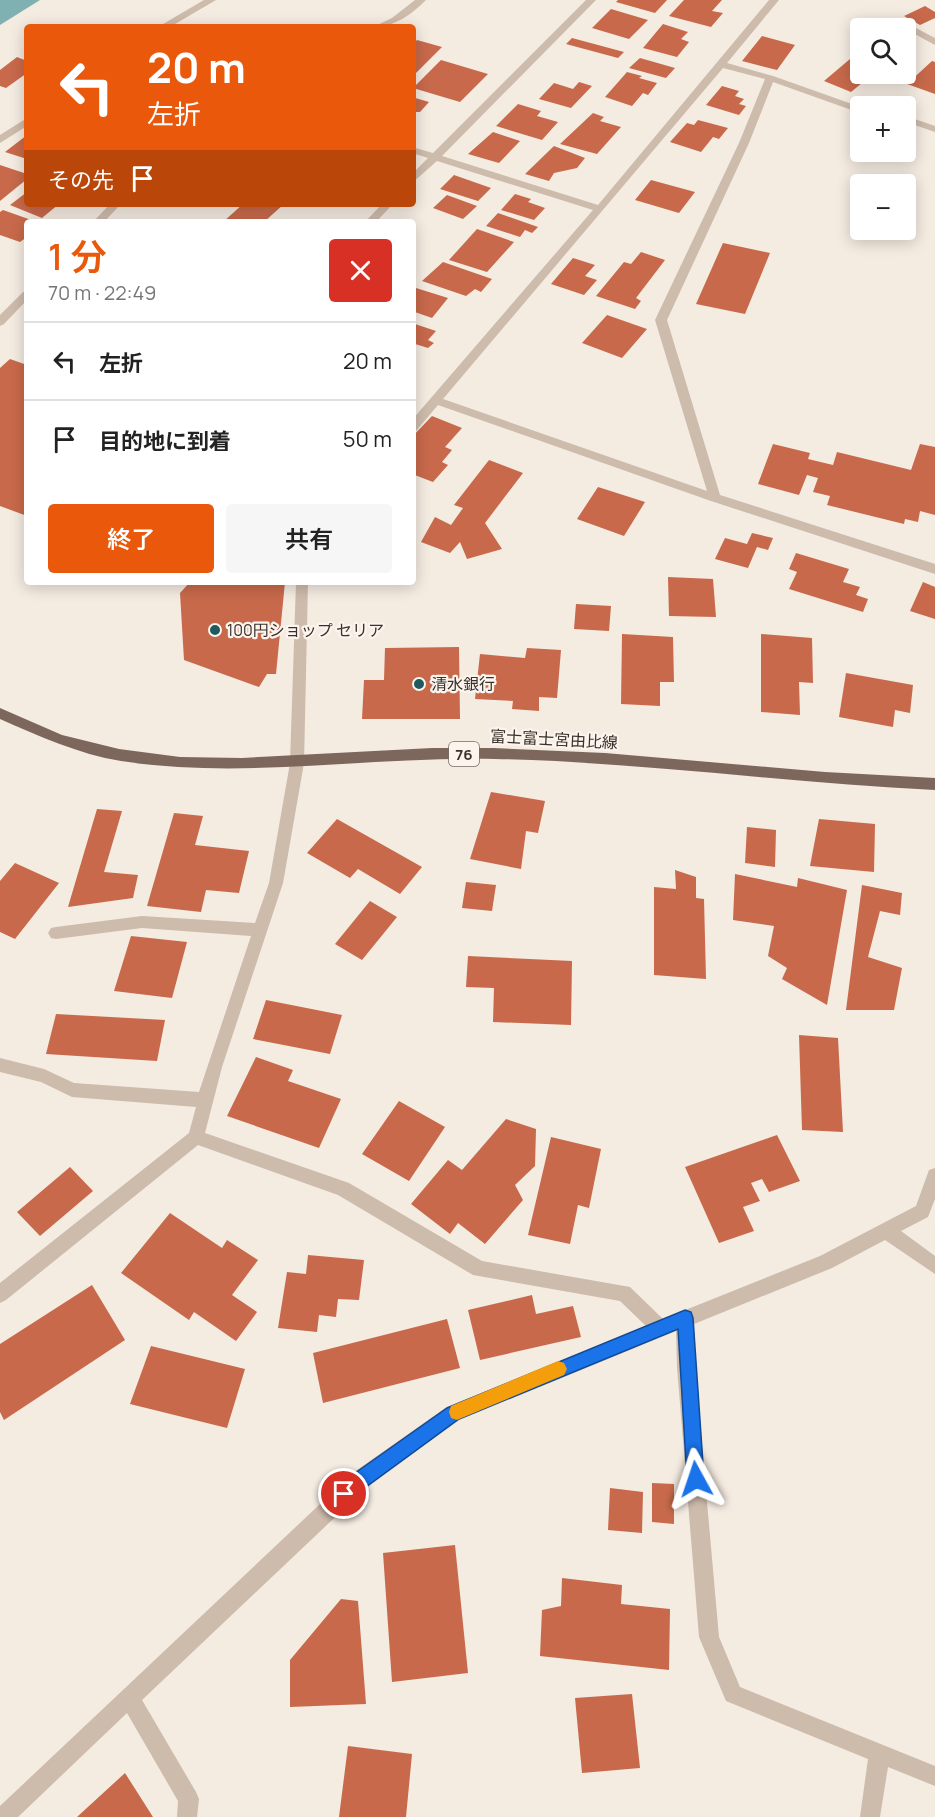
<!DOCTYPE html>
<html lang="ja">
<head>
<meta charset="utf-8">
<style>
  :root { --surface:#fff; --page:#f6f6f6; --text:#222; --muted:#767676; --line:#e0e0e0; --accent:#ea580c }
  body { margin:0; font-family:Manrope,"Noto Sans JP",sans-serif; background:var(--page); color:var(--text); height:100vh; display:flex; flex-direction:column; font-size:22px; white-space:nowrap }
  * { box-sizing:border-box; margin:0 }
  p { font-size:20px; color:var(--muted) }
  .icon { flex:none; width:33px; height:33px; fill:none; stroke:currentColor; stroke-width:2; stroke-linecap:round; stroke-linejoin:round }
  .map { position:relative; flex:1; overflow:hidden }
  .panel { position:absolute; left:24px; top:219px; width:392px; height:366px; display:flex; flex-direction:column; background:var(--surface); border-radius:6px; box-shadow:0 3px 15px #0003 }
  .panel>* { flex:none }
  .top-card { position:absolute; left:24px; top:24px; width:392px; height:183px; border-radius:6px; box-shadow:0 3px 15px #0003; background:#ea580c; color:#fff; overflow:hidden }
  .fabs { position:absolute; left:850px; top:18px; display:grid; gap:12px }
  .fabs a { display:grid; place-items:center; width:66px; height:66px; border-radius:6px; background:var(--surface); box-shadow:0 3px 15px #0003; font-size:30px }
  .pin { position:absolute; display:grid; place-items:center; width:51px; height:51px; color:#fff; margin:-26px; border:3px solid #fff; border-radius:50%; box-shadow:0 2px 6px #0007 }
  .me { position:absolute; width:66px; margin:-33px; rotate:355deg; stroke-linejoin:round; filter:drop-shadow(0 0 4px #0008) }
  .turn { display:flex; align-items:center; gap:21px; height:126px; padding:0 24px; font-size:27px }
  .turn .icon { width:78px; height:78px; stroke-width:2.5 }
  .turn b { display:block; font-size:42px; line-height:51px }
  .then { display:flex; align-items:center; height:57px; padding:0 24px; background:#0003; gap:12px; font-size:22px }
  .round { display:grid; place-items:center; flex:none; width:63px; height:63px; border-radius:6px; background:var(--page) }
  .headline { display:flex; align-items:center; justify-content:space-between; height:102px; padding:0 24px }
  h1 { font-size:36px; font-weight:600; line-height:45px; color:var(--accent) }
  .button { display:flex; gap:12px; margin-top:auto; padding:12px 24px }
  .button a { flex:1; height:69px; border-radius:6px; background:var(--accent); color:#fff; font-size:24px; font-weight:600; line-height:69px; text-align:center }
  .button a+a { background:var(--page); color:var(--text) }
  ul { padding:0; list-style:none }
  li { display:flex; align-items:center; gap:18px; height:78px; padding:0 24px; border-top:2px solid var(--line) }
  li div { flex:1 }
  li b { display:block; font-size:22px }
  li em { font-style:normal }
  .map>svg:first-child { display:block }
  .water { fill:#7fb0b2 }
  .building { fill:#c8694b }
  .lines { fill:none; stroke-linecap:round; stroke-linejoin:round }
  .minor { fill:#cdbbac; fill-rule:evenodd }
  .major { fill:#7d675c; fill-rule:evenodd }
  .route { fill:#1a73e8; stroke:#114b97; stroke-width:1.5 }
  .slow { fill:#f59e0b }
  .poi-dot { fill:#1f5a5e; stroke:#fbf5ee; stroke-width:2 }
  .labels { text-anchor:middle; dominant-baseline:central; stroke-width:4.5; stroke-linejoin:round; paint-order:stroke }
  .shield { fill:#fbf5ee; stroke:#756b66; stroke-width:1.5 }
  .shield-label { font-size:15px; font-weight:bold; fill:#3b302b }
  .poi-label { font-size:16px; fill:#3b302b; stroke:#fbf5ee; text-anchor:start }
  .street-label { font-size:16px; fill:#3b302b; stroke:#fbf5ee }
</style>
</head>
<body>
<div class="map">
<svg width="935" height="1817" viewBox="0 0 935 1817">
  <rect width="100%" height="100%" fill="#f4ebe1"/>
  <!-- water -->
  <path class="water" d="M 0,0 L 40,0 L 0,25 Z"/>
  <!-- building -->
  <path class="building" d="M 618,0 L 667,0 L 655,13 L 616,2 Z
    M 684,0 L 722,0 L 712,11 L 723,13 L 711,27 L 669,16 Z
    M 925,6 L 935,12 L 935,18 L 920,25 L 904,16 Z
    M 611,9 L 648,20 L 629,39 L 592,28 Z
    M 663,24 L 688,32 L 681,39 L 689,42 L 677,57 L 643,48 Z
    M 762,36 L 795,45 L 777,70 L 742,61 Z
    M 572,38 L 624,52 L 618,58 L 566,44 Z
    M 417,40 L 442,47 L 412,77 L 412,45 Z
    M 17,57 L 27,61 L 27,73 L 6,88 L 0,86 L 0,70 Z
    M 640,58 L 675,68 L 666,78 L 629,68 Z
    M 850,59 L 861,63 L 861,74 L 873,74 L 851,92 L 824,81 Z
    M 441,60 L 488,74 L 460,102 L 413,88 Z
    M 932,61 L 935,62 L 935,94 L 907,84 Z
    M 627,72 L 642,76 L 639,78 L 657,83 L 648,95 L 643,93 L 632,106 L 605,97 Z
    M 579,82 L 592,86 L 571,108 L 539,99 L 554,83 L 573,89 Z
    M 722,86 L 739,91 L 735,96 L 744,99 L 739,104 L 746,106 L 739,115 L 706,105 Z
    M 412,97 L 429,102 L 420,112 L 412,112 Z
    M 518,104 L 541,111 L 537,116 L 558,122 L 542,140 L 496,126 Z
    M 593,113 L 604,117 L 600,121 L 621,127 L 597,154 L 560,144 Z
    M 698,120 L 728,128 L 719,139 L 713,137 L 701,152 L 670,142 L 687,123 L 694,125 Z
    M 493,132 L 520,141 L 499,163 L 468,154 Z
    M 27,135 L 27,159 L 5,152 Z
    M 554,146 L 585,158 L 577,168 L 554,173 L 549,181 L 525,174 Z
    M 0,165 L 27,174 L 27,179 L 0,201 Z
    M 454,175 L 491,188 L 478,201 L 440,189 Z
    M 651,180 L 695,192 L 679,213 L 635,200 Z
    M 27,192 L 27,204 L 59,204 L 42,218 L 10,205 Z
    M 515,194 L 531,199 L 528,202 L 545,208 L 534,220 L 501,210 Z
    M 447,195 L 477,206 L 463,219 L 433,208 Z
    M 243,204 L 284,204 L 264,222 L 223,222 Z
    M 3,210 L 37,222 L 27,222 L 27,237 L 20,242 L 0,235 L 0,212 Z
    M 498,213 L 538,227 L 532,233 L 525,230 L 520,237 L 486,226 Z
    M 477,229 L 514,242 L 487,272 L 449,260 Z
    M 723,243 L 770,253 L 745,314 L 696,304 Z
    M 641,252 L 665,260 L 636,298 L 641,301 L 635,309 L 596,296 L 624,262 L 631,264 Z
    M 573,258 L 595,265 L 585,276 L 597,280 L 584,295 L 551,284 Z
    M 443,262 L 492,279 L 481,292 L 475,289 L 466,296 L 422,281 Z
    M 416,288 L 448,298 L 432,318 L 412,311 L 412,293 Z
    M 607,315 L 647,329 L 622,358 L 582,343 Z
    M 412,323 L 436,331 L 428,340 L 434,343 L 428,348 L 412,343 Z
    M 10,359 L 27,365 L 27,516 L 0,506 L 0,368 Z
    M 432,416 L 462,428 L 445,447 L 452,450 L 442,462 L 448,465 L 433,482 L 412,474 L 412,437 Z
    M 773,444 L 810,453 L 808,459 L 833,465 L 837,452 L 911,470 L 920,444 L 935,447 L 935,515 L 920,511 L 918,522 L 905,519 L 904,524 L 827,505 L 830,496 L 813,492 L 818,478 L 807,475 L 799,495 L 758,484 Z
    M 489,460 L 523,473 L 485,523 L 502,549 L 467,559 L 460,542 L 450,553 L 421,542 L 435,517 L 451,525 L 463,508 L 454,505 Z
    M 598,487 L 645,502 L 624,536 L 577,519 Z
    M 752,533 L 773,538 L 768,550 L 757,547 L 748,568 L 715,559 L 725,538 L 747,544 Z
    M 796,553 L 849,569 L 843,582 L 860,587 L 856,595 L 868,599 L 863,612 L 789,589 L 797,572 L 789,569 Z
    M 668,577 L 713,579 L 716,617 L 669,616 Z
    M 190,582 L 285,582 L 276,674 L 267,674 L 259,687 L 184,660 L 180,593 Z
    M 923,582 L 935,587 L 935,619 L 910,611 Z
    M 576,604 L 611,606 L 609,631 L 574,629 Z
    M 622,634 L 673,637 L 674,682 L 660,682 L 660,706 L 621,704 Z
    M 761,634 L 812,638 L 813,683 L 799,682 L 800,715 L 761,712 Z
    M 459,647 L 460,719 L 362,719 L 364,680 L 384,680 L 385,648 Z
    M 527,648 L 561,650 L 557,698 L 539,697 L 539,711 L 512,709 L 513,701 L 475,699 L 480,654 L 525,658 Z
    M 846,673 L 913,685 L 910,713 L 895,710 L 893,727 L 839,717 Z
    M 491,792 L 545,801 L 538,833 L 526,831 L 521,869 L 470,859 Z
    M 97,809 L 122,811 L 104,872 L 138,875 L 133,898 L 68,907 Z
    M 174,813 L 203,816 L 195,845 L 249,851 L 239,893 L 206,890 L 201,912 L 147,906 Z
    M 337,819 L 422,867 L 400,894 L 358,869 L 350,878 L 307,853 Z
    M 819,819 L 875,824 L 874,872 L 810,866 Z
    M 747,827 L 776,830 L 775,867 L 745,863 Z
    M 15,863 L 59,883 L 15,939 L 0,932 L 0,881 Z
    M 675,870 L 696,877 L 696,898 L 704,899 L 706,979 L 654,975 L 654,887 L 676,889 Z
    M 735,874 L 797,887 L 798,878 L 847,890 L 827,1005 L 782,979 L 787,968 L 768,956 L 774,926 L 733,920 Z
    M 466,882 L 496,885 L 492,911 L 462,908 Z
    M 862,885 L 902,893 L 900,915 L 880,911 L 868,957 L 902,968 L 894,1010 L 846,1010 Z
    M 370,901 L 397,917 L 362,960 L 335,944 Z
    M 131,936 L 187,942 L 172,998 L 114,991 Z
    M 468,956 L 572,961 L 571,1025 L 493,1022 L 494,988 L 466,987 Z
    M 266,1000 L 342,1015 L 330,1054 L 253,1039 Z
    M 56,1014 L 165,1020 L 157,1061 L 46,1054 Z
    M 799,1035 L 838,1038 L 843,1132 L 802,1130 Z
    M 256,1057 L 293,1070 L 288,1081 L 341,1099 L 319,1148 L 227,1116 Z
    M 399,1101 L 445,1127 L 409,1181 L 362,1154 Z
    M 506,1119 L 536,1129 L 535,1166 L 515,1185 L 523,1200 L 485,1244 L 458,1223 L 450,1234 L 411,1204 L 448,1160 L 462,1170 Z
    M 777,1135 L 800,1181 L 769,1192 L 762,1179 L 751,1183 L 760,1201 L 743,1207 L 754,1231 L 719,1243 L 685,1167 Z
    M 551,1137 L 601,1149 L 589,1208 L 578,1205 L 570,1244 L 528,1235 Z
    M 70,1167 L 93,1191 L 40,1236 L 17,1212 Z
    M 170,1213 L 222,1248 L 227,1240 L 258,1260 L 232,1295 L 257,1312 L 236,1341 L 194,1312 L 189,1320 L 121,1273 Z
    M 308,1255 L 364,1260 L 359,1300 L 338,1299 L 336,1317 L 319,1315 L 317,1332 L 278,1328 L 287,1272 L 306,1274 Z
    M 92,1285 L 125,1340 L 4,1420 L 0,1412 L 0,1344 Z
    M 532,1295 L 536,1314 L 573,1306 L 581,1337 L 480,1360 L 468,1310 Z
    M 447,1319 L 460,1368 L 323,1403 L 313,1353 Z
    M 151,1346 L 245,1369 L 227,1428 L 130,1404 Z
    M 652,1483 L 674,1484 L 674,1524 L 652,1522 Z
    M 610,1488 L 643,1492 L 642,1533 L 608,1530 Z
    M 455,1545 L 468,1673 L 392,1682 L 383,1553 Z
    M 562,1578 L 622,1585 L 621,1604 L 670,1609 L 669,1670 L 540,1656 L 542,1610 L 561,1606 Z
    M 341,1599 L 358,1601 L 366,1704 L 290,1707 L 290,1660 Z
    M 632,1694 L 640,1768 L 582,1773 L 575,1698 Z
    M 348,1746 L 412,1754 L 406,1817 L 339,1817 Z
    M 125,1773 L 153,1817 L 77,1817 Z"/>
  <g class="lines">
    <!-- minor -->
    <path class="minor" d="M 204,0 L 216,0 L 170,27 L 158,27 Z
      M 415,0 L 426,0 C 411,15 394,27 373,27 L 392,18 Z
      M 586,0 L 596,0 L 442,156 L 598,205 L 769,0 L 779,0 L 727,63 L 773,76 L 852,104 L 853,100 L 859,100 L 874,106 L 861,106 L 860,113 L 773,82 L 749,143 L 667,320 L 720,495 L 935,564 L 935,574 L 711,501 L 438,405 L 416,431 L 412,432 L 412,420 L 593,210 L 437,161 L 412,183 L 412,174 L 428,158 L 412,153 L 412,147 L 433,153 ZM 723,68 L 765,79 L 739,143 L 655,320 L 707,491 L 443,399 Z
      M 914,27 L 935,38 L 935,45 L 911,32 L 909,30 Z
      M 906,116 L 935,126 L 935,132 L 906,122 Z
      M 27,118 L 27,126 L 0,143 L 0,135 Z
      M 110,204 L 121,204 L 104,222 L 93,222 Z
      M 382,204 L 393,204 L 376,222 L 365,222 Z
      M 27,291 L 27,300 L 4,324 L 0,326 L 0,315 L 23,292 Z
      M 296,582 L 308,582 L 304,763 L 283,883 L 222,1067 L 205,1133 L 349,1183 L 482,1261 L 630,1287 L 663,1319 L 820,1256 L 916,1206 L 929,1170 L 935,1168 L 935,1199 L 928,1217 L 901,1231 L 935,1256 L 935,1274 L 885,1240 L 832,1268 L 694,1324 L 695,1367 L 719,1637 L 740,1687 L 935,1766 L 935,1786 L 888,1767 L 880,1817 L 860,1817 L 868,1759 L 726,1701 L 699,1637 L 677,1367 L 676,1331 L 459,1420 L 368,1486 L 142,1700 L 196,1792 L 199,1799 L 197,1817 L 177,1817 L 178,1801 L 127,1713 L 18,1817 L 0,1817 L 0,1806 L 354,1472 L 447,1407 L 646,1326 L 620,1301 L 473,1275 L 338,1195 L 198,1145 L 6,1300 L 0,1303 L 0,1283 L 189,1133 L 196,1107 L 72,1097 L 41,1082 L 0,1072 L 0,1058 L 44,1069 L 74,1083 L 199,1092 L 251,936 L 142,928 L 56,939 L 51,938 L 48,933 L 51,928 L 56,927 L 142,916 L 255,923 L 269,883 L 290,763 Z"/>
    <!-- major -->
    <path class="major" d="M 0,708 L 62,735 L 119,749 L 180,757 L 242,758 L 432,748 L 494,748 L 605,753 L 825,772 L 935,778 L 935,790 C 788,783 642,762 495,759 C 370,756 245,780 121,761 C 78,754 39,736 0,719 Z"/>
  </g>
  <!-- route -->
  <path class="route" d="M 685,1310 L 691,1312 L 693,1318 L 704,1479 L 702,1485 L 696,1488 L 690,1485 L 687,1479 L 678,1329 L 459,1419 L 344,1503 L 338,1500 L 336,1494 L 338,1488 L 355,1473 L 447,1408 Z"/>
  <!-- slow -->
  <path class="slow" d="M 558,1361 L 564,1363 L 567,1369 L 564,1375 L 457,1420 L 451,1418 L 449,1412 L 451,1406 Z"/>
  <!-- markers -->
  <g class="poi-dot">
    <circle cx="215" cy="630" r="6"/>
    <circle cx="419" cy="684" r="6"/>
  </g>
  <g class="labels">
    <!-- shield labels -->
    <rect class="shield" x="449" y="742" width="30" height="24" rx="4.5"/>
    <g class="shield-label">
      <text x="464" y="754">76</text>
    </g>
    <!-- poi labels -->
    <g class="poi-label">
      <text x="227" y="630">100円ショップ セリア</text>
      <text x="431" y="684">清水銀行</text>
    </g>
    <!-- street labels -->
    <g class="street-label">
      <text transform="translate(554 739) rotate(3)">富士富士宮由比線</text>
    </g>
  </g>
</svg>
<div class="fabs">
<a><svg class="icon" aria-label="search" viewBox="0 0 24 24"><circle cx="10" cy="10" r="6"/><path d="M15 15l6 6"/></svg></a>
<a>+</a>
<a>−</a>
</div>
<div class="pin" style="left:344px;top:1494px;background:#d93025"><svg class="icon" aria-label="arrive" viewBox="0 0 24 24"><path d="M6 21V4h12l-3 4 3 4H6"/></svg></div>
<svg class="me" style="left:696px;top:1479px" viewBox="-20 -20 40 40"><path d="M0-17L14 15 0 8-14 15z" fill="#1a73e8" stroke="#fff" stroke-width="4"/></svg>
<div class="top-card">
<div class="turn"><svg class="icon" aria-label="left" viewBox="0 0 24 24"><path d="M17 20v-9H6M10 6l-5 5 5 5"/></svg><div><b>20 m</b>左折</div></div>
<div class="then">その先<svg class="icon" aria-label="arrive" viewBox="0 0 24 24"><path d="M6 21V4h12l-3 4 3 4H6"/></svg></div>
</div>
<section class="panel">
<div class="headline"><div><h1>1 分</h1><p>70 m · 22:49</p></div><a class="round" style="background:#d93025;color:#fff"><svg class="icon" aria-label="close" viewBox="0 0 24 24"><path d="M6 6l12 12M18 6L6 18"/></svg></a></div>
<ul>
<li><svg class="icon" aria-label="left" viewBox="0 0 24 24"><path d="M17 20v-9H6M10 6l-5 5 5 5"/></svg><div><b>左折</b></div><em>20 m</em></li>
<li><svg class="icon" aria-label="arrive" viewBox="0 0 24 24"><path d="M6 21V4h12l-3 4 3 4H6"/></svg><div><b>目的地に到着</b></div><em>50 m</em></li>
</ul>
<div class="button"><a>終了</a><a>共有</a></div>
</section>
</div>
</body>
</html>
